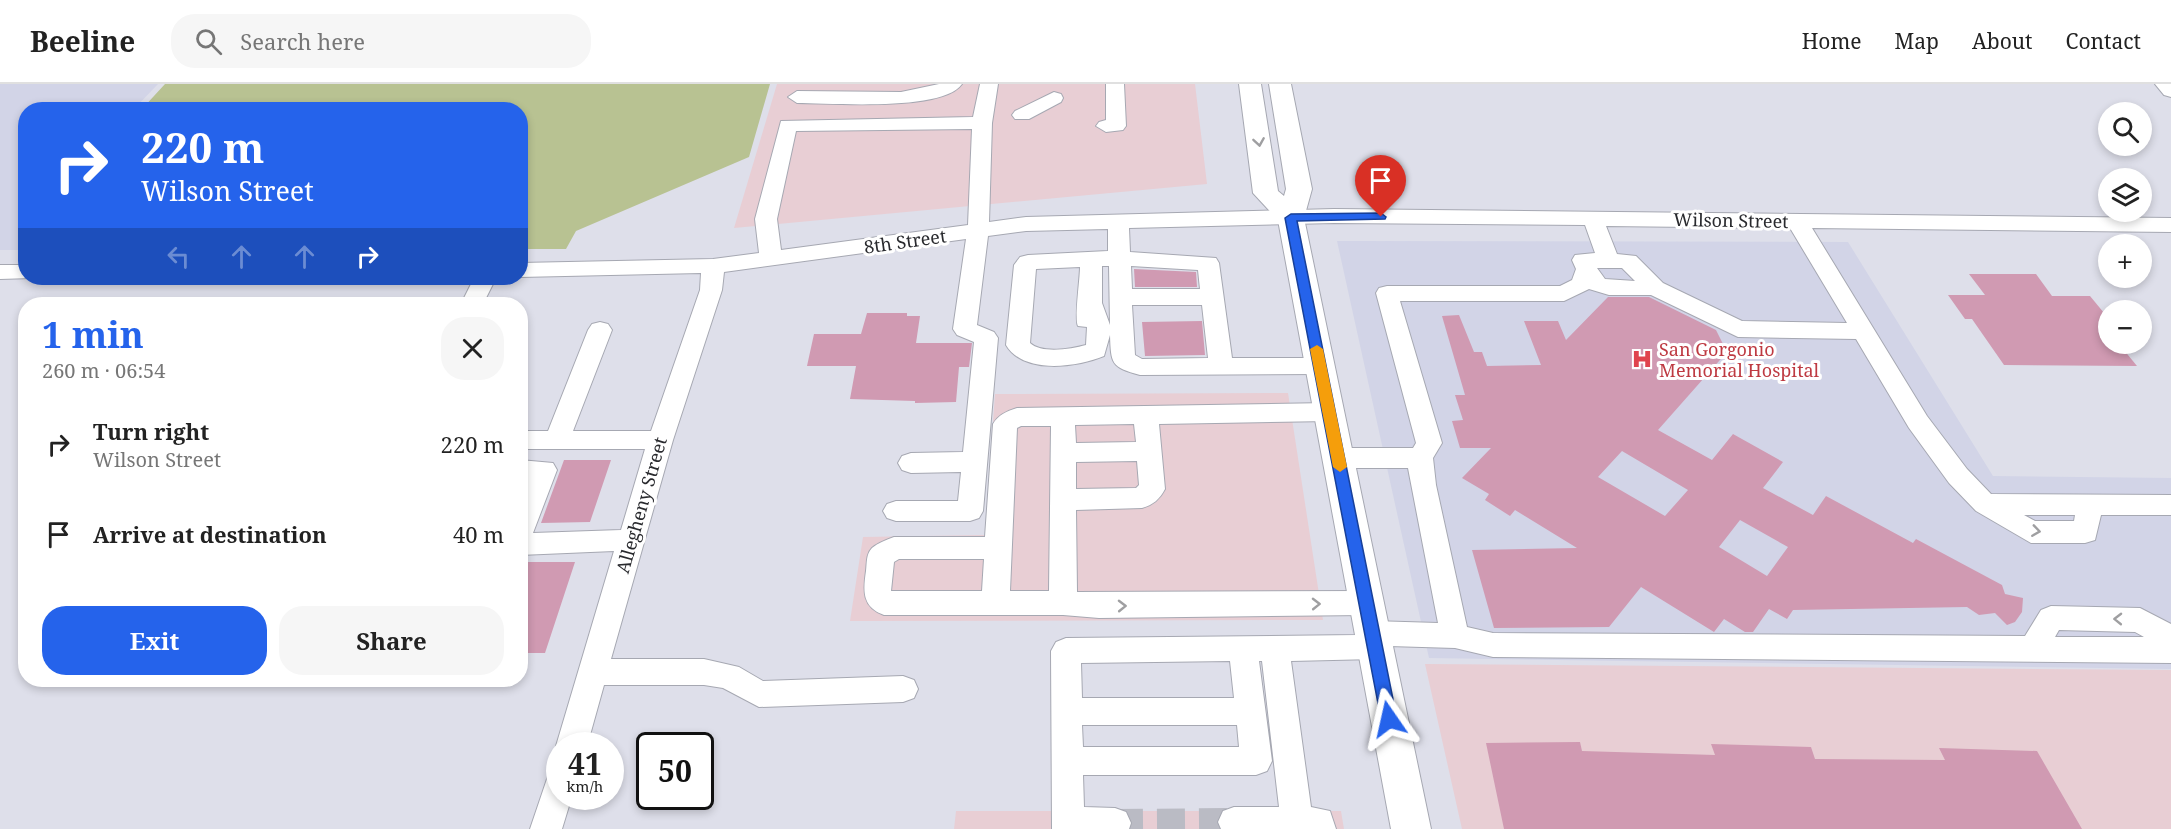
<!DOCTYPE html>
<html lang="en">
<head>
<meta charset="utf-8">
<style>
  :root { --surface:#fff; --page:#f6f6f6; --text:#222; --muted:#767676; --line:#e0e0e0; --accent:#2563eb }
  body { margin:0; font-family:"Noto Serif",serif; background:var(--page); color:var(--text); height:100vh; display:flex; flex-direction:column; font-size:22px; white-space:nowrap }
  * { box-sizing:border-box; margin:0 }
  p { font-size:20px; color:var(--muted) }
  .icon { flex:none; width:33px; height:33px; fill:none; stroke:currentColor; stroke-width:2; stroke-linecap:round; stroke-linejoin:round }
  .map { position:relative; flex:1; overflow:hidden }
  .panel { position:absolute; left:18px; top:213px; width:510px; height:390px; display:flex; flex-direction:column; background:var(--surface); border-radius:24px; box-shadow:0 3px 9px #0003 }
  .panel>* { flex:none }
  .guide { position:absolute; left:18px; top:18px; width:510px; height:183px; border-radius:24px; box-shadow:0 3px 9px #0003; background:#2563eb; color:#fff; overflow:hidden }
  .buttons { position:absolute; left:2098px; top:18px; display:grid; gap:12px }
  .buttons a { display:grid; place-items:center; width:54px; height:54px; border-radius:50%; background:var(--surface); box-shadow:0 3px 9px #0003; font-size:30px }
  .speed { position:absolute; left:546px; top:648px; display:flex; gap:12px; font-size:30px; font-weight:700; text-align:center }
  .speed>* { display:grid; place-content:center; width:78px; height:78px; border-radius:50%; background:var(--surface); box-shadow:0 3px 9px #0003; line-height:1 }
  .speed small { font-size:15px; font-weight:400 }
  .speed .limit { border:3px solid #111; border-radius:9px; background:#fff; color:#111 }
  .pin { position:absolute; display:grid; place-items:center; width:51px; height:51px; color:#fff; margin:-62px -26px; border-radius:50% 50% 50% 0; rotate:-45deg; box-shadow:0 0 6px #0007 }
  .pin .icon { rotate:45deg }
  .me { position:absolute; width:66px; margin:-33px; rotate:349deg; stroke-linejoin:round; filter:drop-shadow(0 0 4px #0008) }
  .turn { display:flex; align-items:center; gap:21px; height:126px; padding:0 24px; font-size:27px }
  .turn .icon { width:78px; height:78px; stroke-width:2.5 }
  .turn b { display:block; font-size:42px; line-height:51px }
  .lanes { display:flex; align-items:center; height:57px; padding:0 24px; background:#0003; justify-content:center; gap:30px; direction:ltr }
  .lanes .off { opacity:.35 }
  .round { display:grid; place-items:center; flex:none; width:63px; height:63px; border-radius:24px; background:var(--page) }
  .summary { display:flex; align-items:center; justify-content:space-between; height:102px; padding:0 24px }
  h1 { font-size:36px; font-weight:700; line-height:45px; color:var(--accent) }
  .button { display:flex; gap:12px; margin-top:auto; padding:12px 24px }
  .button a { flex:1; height:69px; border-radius:24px; background:var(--accent); color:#fff; font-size:24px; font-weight:700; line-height:69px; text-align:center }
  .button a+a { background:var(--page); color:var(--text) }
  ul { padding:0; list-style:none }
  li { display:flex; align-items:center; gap:18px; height:90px; padding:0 24px }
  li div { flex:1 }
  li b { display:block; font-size:22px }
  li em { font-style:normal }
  header { display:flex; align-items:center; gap:36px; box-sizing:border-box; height:84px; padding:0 30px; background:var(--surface); border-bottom:2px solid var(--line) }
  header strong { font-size:28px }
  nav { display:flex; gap:33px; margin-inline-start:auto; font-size:21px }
  .search { width:420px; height:54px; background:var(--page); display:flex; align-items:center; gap:15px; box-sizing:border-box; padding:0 21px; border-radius:24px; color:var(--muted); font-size:22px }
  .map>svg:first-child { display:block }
  .commercial { fill:#e8ced4 }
  .built { fill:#d2d4e7 }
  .green { fill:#b8c292 }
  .building { fill:#d09ab2; fill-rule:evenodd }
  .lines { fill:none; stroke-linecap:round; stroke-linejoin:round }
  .minor-tunnel { stroke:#babbc4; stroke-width:28; stroke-dasharray:28 14; stroke-linecap:butt }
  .minor-casing { stroke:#a6a8b2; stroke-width:2 }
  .major-casing { stroke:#a6a8b2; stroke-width:2 }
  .minor { fill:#fff; fill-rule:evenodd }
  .major { fill:#fff; fill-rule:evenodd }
  .oneway { stroke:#9f9fa1 }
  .route { fill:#2563eb; stroke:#184099; stroke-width:1.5 }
  .slow { fill:#f59e0b }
  .labels { text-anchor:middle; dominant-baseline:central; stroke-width:6; stroke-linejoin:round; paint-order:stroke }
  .street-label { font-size:18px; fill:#292a2e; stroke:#fff }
  .health-label { font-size:18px; fill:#be3a42; stroke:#fff; text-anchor:start }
</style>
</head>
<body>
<header>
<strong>Beeline</strong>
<div class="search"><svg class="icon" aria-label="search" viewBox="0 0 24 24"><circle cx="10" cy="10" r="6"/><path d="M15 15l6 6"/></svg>Search here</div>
<nav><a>Home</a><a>Map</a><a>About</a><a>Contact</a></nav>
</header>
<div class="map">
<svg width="2171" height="745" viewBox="0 0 2171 745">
  <rect width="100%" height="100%" fill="#dedfea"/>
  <!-- commercial -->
  <path class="commercial" d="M 777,0 L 1195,0 L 1207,100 L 734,144 Z
    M 1288,309 L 1323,536 L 850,537 L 863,453 L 985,451 L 995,310 Z
    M 1425,580 L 2171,586 L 2171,745 L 1462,745 Z
    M 956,727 L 1341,727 L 1344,745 L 954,745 Z"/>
  <!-- built -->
  <path class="built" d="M 0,0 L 158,0 L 134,25 L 26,26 L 25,166 L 0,166 Z
    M 1337,157 L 1848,158 L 1993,392 L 2171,394 L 2171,585 L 1429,574 Z"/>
  <!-- green -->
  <path class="green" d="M 165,0 L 770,0 L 749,73 L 576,147 L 566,165 L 521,165 L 520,26 L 142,25 Z"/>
  <!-- building -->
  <path class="building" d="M 1134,185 L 1196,188 L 1197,203 L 1135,203 Z
    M 1969,190 L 2036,190 L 2052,212 L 2090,212 L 2109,235 L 2109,260 L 2119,260 L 2137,282 L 2004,281 L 1972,235 L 1965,235 L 1948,211 L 1985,211 Z
    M 1608,213 L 1649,213 L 1716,246 L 1727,268 L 1658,346 L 1712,376 L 1733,350 L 1783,378 L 1763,404 L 1813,431 L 1826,412 L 1913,459 L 1916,455 L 2002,501 L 2005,510 L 2023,514 L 2022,528 L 2015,538 L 2007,541 L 1995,529 L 1979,531 L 1967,523 L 1793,526 L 1787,535 L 1769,525 L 1753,548 L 1745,548 L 1724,535 L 1714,548 L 1641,503 L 1609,543 L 1494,544 L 1472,466 L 1577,464 L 1515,426 L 1510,432 L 1485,416 L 1489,410 L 1462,394 L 1491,364 L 1460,364 L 1452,337 L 1463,336 L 1455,311 L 1465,311 L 1442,232 L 1459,231 L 1474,268 L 1482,268 L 1487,282 L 1541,281 L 1524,237 L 1558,237 L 1566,256 ZM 1622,367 L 1688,406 L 1665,432 L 1598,393 ZM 1740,436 L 1788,463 L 1767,492 L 1719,463 Z
    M 867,229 L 907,229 L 907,232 L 920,232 L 916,259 L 972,259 L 969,283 L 959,283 L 956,318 L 915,319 L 915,317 L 850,315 L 856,282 L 807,282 L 814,250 L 861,250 Z
    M 1202,237 L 1205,271 L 1145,272 L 1142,238 Z
    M 564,376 L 611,376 L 590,438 L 541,439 Z
    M 525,478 L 575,478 L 545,569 L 520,569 L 520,491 Z
    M 1580,658 L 1582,667 L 1715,671 L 1711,660 L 1811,663 L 1815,675 L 1945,676 L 1939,664 L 2037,667 L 2082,745 L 1504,745 L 1486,659 Z"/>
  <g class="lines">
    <!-- minor-tunnel -->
    <path class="minor-tunnel" d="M 1115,739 L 1234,738"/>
    <!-- minor casing -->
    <g class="minor-casing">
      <path id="minor" d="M 939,0 L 962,0 C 943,28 830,19 797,19 L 788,13 L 797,7 L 901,8 Z
        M 980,0 L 998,0 L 992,39 L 989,138 L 1026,133 L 1334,125 L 2171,134 L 2171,148 L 1812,144 L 1927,332 L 1967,385 L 1991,410 L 2171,411 L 2171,431 L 2101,431 L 2095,456 L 2085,459 L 2031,459 L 1976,427 L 1949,399 L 1909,344 L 1856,255 L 1738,253 L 1651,211 L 1609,211 L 1589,205 L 1564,217 L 1400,217 L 1442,359 L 1433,374 L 1436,401 L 1467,543 L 1493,549 L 2025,552 L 2041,526 L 2051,522 L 2140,524 L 2171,540 L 2171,579 L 1493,573 L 1455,564 L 1389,562 L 1385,572 L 1375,575 L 1291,577 L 1311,723 L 1330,727 L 1336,745 L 1221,745 L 1218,738 L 1223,727 L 1234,723 L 1279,723 L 1262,577 L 1259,577 L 1272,677 L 1267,687 L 1256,691 L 1083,691 L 1084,723 L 1115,724 L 1126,728 L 1131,739 L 1129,745 L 1052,745 L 1051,567 L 1056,558 L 1066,554 L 1358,551 L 1362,540 L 1372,537 L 1438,539 L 1408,384 L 1338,384 L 1329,381 L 1325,374 L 1329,367 L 1338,364 L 1413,364 L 1416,359 L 1376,209 L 1379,204 L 1387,202 L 1560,202 L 1572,196 L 1576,185 L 1572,176 L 1575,171 L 1595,169 L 1585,141 L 1334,139 L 1129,144 L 1130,168 L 1216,174 L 1219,179 L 1232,274 L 1320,274 L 1328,276 L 1332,282 L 1328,288 L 1320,290 L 1140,291 C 1111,283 1111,280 1110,251 L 1104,272 C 1077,283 1024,291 1006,261 L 1014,181 L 1020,173 L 1028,171 L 1108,167 L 1108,145 L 1026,147 L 988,152 L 977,241 L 994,248 L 998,254 L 983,427 L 979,434 L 970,437 L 896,437 L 887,434 L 883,427 L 887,420 L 896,417 L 958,417 L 961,388 L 911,389 L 902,386 L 898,379 L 902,372 L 911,369 L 963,368 L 974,258 L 957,251 L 953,245 L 966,155 L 724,188 L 722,206 L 673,356 L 611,575 L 704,575 L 739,583 L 763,597 L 903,592 L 914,596 L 918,605 L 914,614 L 903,618 L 759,623 L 723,604 L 704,601 L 604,601 L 587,662 L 560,662 L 560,671 L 556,662 L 614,467 L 520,471 L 520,413 L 527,396 L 520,396 L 520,376 L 553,379 L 557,386 L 533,449 L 621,446 L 645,365 L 520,365 L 520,347 L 548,347 L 588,246 L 592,240 L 600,238 L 608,240 L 612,246 L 573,347 L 651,347 L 700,206 L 701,189 L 520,193 L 520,179 L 713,175 L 759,169 L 755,135 L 781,37 L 973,33 ZM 972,45 L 968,141 L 781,166 L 777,135 L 796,47 ZM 1606,142 L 1790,144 L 1847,239 L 1742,237 L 1663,199 L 1636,172 L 1617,170 ZM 1102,182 L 1109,182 L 1110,241 L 1102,219 ZM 1131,182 L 1198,186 L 1200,205 L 1132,205 ZM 1080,183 C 1080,195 1074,236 1078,242 L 1087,243 L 1086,261 C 1071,265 1042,270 1030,259 L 1036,185 ZM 1597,184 L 1622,184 L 1635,197 L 1605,195 ZM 1132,221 L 1202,221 L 1208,274 L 1142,275 L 1135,271 ZM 2024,431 L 2075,431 L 2074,437 L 2035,437 ZM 2059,546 L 2135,548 L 2144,553 L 2055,553 ZM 1230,577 L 1234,614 L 1082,614 L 1081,579 ZM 1082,641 L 1237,641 L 1239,663 L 1083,663 Z
        M 1106,0 L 1124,0 L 1126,42 L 1123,46 L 1106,48 L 1096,42 L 1099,38 L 1106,36 Z
        M 2155,0 L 2171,0 L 2171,13 L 2164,11 Z
        M 1054,8 L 1061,10 L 1063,14 L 1061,18 L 1029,35 L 1015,35 L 1012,31 L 1015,27 Z
        M 0,181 L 26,181 L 26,194 L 32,194 L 0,195 Z
        M 474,194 L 496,194 L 483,220 L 461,220 Z
        M 1329,319 L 1338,322 L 1341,328 L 1338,334 L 1329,337 L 1159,340 L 1165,405 C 1160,415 1153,421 1142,424 L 1076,426 L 1077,508 L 1366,507 L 1376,511 L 1380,519 L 1376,527 L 1366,531 L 1099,534 L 1063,531 L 884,531 C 862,523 863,507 866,487 C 867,479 866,470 872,464 C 878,459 886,456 894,453 L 985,453 L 993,340 C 998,331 1007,327 1017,324 ZM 1134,340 L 1136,358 L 1076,359 L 1075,341 ZM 1021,342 L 1051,342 L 1049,507 L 1010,507 L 1017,344 ZM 1137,377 L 1139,401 L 1136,404 L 1076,405 L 1076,378 ZM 899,475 L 984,475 L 982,507 L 891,507 L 894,478 Z
        M 560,684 L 560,712 L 572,712 L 562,745 L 530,745 L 549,689 Z"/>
    </g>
    <!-- major casing -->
    <g class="major-casing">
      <path id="major" d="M 1239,0 L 1261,0 L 1278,107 L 1284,112 L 1286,105 L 1269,0 L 1291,0 L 1312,105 L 1304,134 L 1431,745 L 1391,745 L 1278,136 L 1253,109 Z"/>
    </g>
    <!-- minor -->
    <use href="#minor" class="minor"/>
    <!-- major -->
    <use href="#major" class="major"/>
  </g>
  <!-- one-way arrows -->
  <defs><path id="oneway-chevron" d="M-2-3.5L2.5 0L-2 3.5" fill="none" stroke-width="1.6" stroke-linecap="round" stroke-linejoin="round" transform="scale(1.5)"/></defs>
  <g class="oneway">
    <use href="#oneway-chevron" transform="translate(1259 58) rotate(81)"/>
    <use href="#oneway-chevron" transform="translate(2036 447) rotate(8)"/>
    <use href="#oneway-chevron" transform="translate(1316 520) rotate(-1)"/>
    <use href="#oneway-chevron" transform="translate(1122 522) rotate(-1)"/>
    <use href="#oneway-chevron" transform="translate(2118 535) rotate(-179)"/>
  </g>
  <!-- route -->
  <path class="route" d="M 1381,129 L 1386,133 L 1385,135 L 1297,137 L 1397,635 L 1395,640 L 1389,643 L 1383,640 L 1381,635 L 1285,134 L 1291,130 Z"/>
  <!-- slow -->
  <path class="slow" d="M 1317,261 L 1323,265 L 1347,383 L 1340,388 L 1333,383 L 1310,265 Z"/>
  <!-- icons -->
  <defs>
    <g id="hospital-bare" transform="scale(1.62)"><path d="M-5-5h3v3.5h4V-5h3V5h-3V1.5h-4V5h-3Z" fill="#e0444e" stroke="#fff" stroke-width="2.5" paint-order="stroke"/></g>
  </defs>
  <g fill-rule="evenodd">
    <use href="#hospital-bare" x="1642" y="275"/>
  </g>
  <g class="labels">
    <!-- street labels -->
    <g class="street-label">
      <text transform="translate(1731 136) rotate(1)">Wilson Street</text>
      <text transform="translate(905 157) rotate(-8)">8th Street</text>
      <text transform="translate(641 421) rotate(-74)">Allegheny Street</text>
    </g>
    <!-- health labels -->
    <g class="health-label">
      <text x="1659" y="265">San Gorgonio<tspan x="1659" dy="21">Memorial Hospital</tspan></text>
    </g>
  </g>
</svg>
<div class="buttons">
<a><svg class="icon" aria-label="search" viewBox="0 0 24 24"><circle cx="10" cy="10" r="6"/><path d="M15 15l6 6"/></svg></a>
<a><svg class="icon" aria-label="layers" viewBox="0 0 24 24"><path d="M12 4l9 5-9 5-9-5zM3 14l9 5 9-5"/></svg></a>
<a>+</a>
<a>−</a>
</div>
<div class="speed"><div>41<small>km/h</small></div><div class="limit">50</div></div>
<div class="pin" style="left:1381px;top:133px;background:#d93025"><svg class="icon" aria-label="arrive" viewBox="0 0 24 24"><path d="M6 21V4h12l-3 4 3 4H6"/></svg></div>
<svg class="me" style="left:1389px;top:635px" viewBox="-20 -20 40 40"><path d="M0-17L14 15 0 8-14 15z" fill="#2563eb" stroke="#fff" stroke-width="4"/></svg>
<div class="guide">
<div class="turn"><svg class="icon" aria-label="right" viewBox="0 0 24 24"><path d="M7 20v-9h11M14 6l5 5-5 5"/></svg><div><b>220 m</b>Wilson Street</div></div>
<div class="lanes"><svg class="icon off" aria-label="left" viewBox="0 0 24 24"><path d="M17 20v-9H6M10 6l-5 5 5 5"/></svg><svg class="icon off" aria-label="ahead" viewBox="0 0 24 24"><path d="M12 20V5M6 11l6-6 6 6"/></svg><svg class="icon off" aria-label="ahead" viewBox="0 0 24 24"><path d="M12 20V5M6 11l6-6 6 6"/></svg><svg class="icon" aria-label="right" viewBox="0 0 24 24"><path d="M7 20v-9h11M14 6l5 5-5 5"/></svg></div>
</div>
<section class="panel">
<div class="summary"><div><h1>1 min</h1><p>260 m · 06:54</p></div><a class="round"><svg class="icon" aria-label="close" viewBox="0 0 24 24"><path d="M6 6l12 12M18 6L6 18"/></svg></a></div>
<ul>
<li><svg class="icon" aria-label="right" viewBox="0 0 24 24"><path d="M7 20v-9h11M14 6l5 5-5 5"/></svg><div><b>Turn right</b><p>Wilson Street</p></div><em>220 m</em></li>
<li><svg class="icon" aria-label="arrive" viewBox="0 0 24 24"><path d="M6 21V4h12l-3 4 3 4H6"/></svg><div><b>Arrive at destination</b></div><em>40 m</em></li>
</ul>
<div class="button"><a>Exit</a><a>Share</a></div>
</section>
</div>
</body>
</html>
